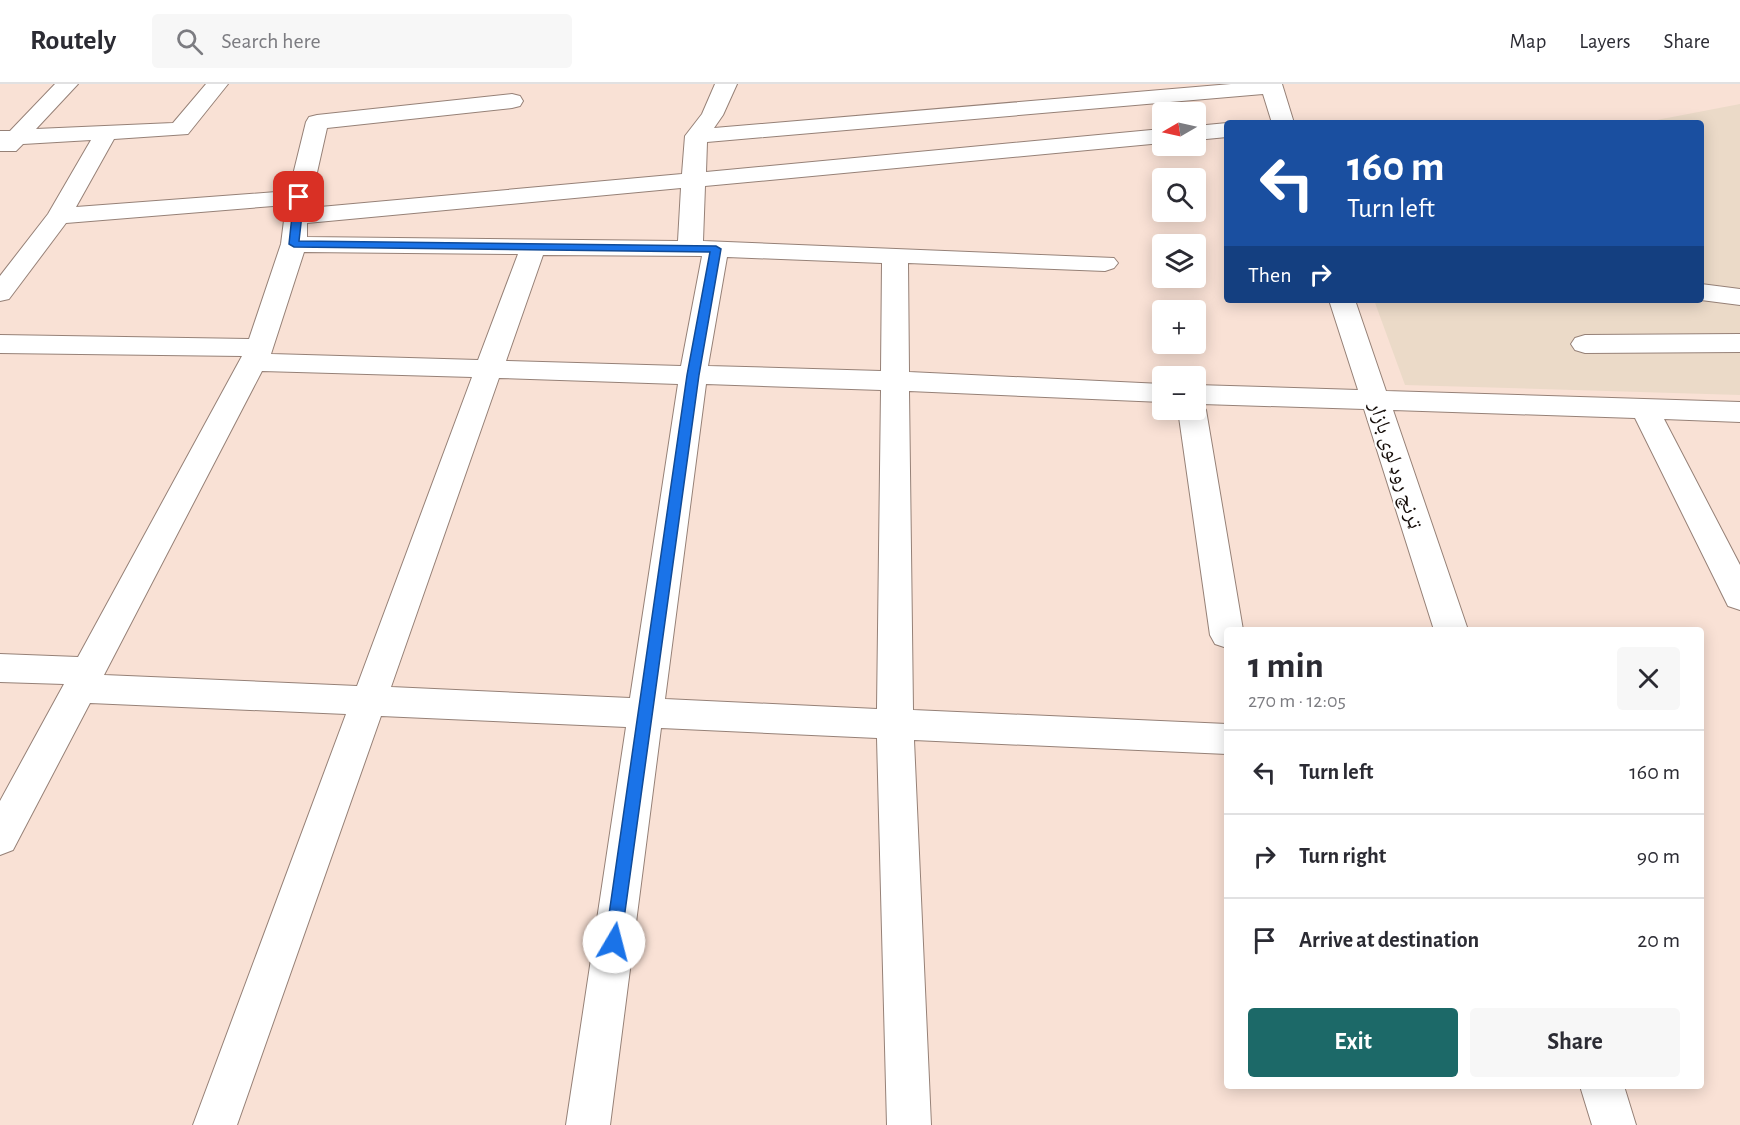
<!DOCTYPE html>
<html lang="en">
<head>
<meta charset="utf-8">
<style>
  :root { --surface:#fff; --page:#f7f7f7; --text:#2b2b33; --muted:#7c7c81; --line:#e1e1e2; --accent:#1c6968 }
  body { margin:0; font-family:"Alegreya Sans","Noto Naskh Arabic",sans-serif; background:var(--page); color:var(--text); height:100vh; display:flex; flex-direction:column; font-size:22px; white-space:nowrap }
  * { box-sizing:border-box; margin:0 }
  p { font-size:20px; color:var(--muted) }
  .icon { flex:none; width:33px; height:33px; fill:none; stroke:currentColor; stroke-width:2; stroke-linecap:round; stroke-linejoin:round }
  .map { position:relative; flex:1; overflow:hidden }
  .drawer { position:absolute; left:1224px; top:543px; width:480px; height:462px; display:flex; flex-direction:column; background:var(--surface); border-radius:6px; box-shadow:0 3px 15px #0003 }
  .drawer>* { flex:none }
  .banner { position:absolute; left:1224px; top:36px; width:480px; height:183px; border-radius:6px; box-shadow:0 3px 15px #0003; background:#1a4fa0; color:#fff; overflow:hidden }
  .needle { width:39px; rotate:261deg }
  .fabs { position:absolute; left:1152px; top:18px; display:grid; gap:12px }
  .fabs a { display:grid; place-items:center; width:54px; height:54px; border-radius:6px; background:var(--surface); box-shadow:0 3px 15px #0003; font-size:30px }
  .pin { position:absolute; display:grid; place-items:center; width:51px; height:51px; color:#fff; margin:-26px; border-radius:12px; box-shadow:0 3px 9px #0006 }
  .me { position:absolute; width:66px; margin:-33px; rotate:8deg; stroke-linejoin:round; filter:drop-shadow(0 0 4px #0008) }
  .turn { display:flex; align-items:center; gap:21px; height:126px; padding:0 24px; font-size:27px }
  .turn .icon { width:78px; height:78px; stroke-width:2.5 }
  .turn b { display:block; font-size:42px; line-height:51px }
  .then { display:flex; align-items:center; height:57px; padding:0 24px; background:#0003; gap:12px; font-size:22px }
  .round { display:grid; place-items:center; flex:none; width:63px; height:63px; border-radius:6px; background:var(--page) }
  .summary { display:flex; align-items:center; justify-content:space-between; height:102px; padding:0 24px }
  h1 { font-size:36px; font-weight:700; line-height:45px }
  .button { display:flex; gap:12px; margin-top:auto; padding:12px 24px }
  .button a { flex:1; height:69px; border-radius:6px; background:var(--accent); color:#fff; font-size:24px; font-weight:700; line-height:69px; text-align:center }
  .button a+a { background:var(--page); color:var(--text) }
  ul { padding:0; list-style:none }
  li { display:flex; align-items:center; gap:18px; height:84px; padding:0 24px; border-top:2px solid var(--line) }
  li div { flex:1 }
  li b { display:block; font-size:22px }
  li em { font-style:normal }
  header { display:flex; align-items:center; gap:36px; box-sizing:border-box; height:84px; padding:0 30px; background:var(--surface); border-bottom:2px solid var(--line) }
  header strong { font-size:28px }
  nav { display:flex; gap:33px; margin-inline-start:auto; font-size:21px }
  .search { width:420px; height:54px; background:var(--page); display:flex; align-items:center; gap:15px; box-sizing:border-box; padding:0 21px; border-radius:6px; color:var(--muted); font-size:22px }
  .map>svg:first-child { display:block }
  .medical { fill:#ebdac8 }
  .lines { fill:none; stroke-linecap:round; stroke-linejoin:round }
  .minor-casing { stroke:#968177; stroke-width:2 }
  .minor { fill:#fff; fill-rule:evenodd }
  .route { fill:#1a73e8; stroke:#114b97; stroke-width:1.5 }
  .labels { text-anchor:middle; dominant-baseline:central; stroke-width:4.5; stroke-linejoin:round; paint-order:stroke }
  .street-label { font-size:21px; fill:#150d09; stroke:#fff }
</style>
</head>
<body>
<header>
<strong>Routely</strong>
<div class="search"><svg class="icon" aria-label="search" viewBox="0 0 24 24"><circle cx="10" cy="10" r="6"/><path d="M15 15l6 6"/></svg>Search here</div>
<nav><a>Map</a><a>Layers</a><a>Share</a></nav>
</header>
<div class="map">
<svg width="1740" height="1041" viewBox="0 0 1740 1041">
  <rect width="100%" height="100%" fill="#f9e1d5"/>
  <!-- medical -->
  <path class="medical" d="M 1740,20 L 1740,311 L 1405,301 L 1374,216 L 1701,216 L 1701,39 L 1641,39 Z"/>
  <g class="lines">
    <!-- minor casing -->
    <g class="minor-casing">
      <path id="minor" d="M 55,0 L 78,0 L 36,45 L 173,39 L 206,0 L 228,0 L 188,50 L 114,55 L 76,123 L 289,107 L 306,38 L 309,33 L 317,31 L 512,10 L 520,12 L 523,17 L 520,22 L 512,24 L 327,44 L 309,124 L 682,90 L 685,52 L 702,30 L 715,0 L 737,0 L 723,31 L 714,44 L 1231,0 L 1282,0 L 1294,39 L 1272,39 L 1263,10 L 707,58 L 706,88 L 1162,45 L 1162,59 L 705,102 L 703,157 L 1114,174 L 1118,179 L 1114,184 L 1105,187 L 908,179 L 909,288 L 1162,300 L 1162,318 L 909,307 L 913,626 L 1227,640 L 1227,670 L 914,656 L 931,1041 L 887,1041 L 877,654 L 661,644 L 610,1041 L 566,1041 L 626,643 L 381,632 L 237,1041 L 193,1041 L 346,630 L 90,619 L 13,766 L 0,771 L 0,717 L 64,600 L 0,598 L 0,570 L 78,573 L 242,272 L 0,269 L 0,251 L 249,255 L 281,160 L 286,121 L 66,139 L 9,215 L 0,217 L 0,192 L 48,130 L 91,56 L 23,60 L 16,67 L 0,67 L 0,47 L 10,47 ZM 681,104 L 678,157 L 307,153 L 307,139 ZM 304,168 L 518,170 L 478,276 L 271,270 ZM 543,171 L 702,172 L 681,282 L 506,277 ZM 727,173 L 882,179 L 881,287 L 708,282 ZM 262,287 L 472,293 L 357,602 L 104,591 ZM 499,294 L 678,300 L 630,614 L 391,603 ZM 706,300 L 881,306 L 877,625 L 665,615 Z
        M 1227,39 L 1227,53 L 1196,56 L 1196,42 Z
        M 1701,200 L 1740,205 L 1740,221 L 1701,216 Z
        M 1329,216 L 1355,216 L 1386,307 L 1740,318 L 1740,338 L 1664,335 L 1740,481 L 1740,526 L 1728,522 L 1635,334 L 1393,326 L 1468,546 L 1434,546 L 1364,325 L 1202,320 L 1206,326 L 1243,546 L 1227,546 L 1227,564 L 1215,560 L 1210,551 L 1178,326 L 1196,326 L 1196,301 L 1358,306 Z
        M 1740,250 L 1740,268 L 1585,269 L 1575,266 L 1571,260 L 1575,254 L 1585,251 Z
        M 1580,1002 L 1624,1002 L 1636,1041 L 1592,1041 Z"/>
    </g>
    <!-- minor -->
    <use href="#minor" class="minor"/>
  </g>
  <!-- route -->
  <path class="route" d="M 299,110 L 304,113 L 299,157 L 716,162 L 721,165 L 699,291 L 620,864 L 614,866 L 608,864 L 605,858 L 687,291 L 710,168 L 294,163 L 289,160 L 294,113 Z"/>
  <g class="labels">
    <!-- street labels -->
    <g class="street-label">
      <text transform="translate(1396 381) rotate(72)">ټرنچ روډ لوی بازار</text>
    </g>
  </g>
</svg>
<div class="fabs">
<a><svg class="needle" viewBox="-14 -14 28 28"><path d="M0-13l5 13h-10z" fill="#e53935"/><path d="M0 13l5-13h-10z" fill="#7c7c81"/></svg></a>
<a><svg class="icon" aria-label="search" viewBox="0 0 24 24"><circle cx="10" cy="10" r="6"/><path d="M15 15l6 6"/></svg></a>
<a><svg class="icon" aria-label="layers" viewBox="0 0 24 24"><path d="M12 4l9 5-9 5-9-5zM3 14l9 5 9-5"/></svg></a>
<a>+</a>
<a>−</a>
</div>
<div class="pin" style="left:299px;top:113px;background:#d93025"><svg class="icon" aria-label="arrive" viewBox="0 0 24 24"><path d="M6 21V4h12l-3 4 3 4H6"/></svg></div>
<svg class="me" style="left:614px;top:858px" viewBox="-20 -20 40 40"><circle r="19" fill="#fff"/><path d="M0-13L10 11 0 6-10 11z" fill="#1a73e8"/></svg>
<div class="banner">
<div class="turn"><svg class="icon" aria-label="left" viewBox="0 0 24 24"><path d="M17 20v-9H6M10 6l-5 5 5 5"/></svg><div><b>160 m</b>Turn left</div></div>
<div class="then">Then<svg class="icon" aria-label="right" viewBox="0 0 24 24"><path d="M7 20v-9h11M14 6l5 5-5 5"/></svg></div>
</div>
<section class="drawer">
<div class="summary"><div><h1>1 min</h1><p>270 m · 12:05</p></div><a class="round"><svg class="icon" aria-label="close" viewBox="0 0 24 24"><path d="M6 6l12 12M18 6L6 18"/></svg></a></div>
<ul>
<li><svg class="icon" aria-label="left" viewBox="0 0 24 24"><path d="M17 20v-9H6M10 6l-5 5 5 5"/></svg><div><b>Turn left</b></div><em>160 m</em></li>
<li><svg class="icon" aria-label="right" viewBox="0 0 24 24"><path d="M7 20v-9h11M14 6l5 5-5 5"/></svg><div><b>Turn right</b></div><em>90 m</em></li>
<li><svg class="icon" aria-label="arrive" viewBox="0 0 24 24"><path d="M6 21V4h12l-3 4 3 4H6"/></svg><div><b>Arrive at destination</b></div><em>20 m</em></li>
</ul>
<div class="button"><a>Exit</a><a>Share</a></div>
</section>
</div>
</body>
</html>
